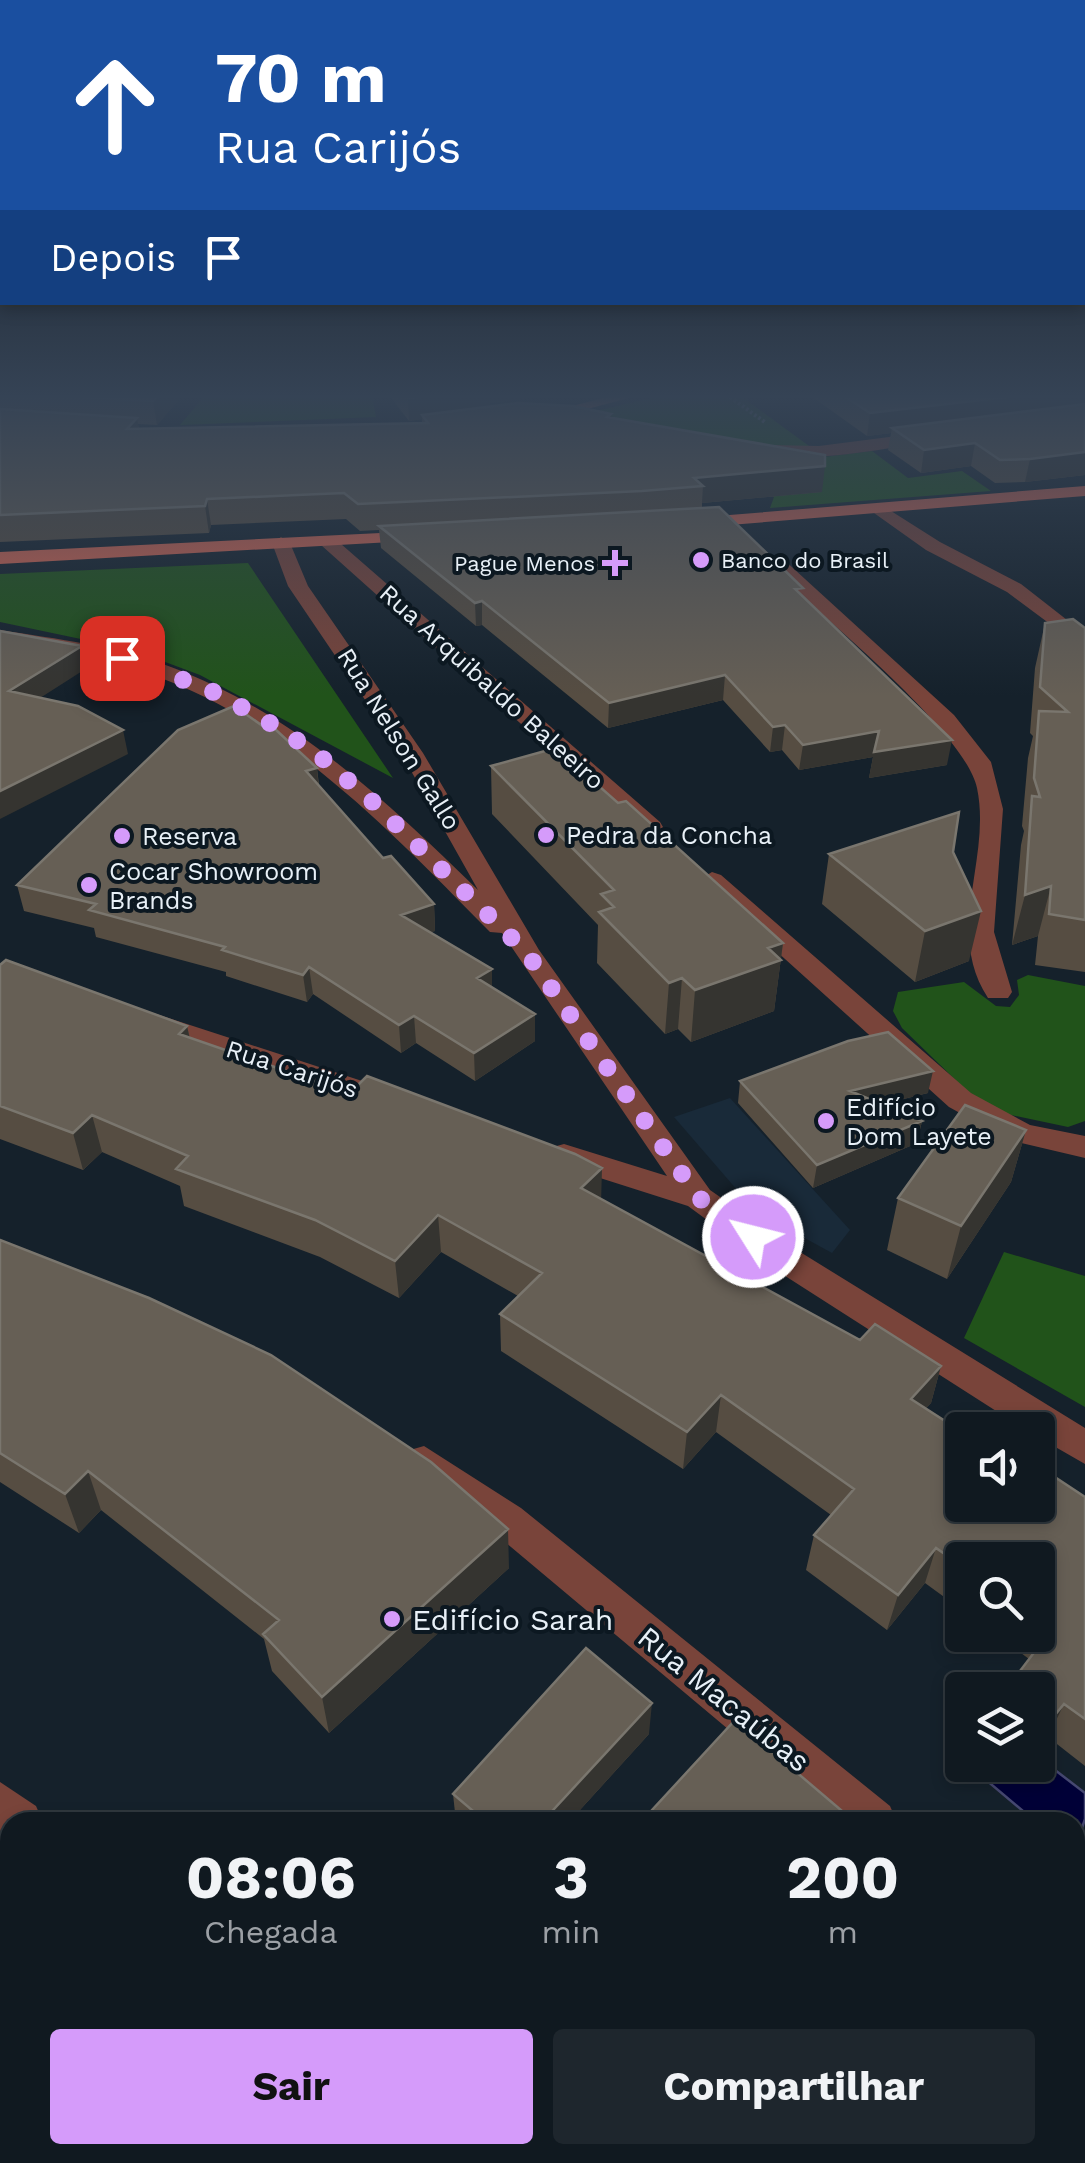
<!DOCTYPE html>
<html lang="pt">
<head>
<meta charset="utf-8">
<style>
  :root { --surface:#101920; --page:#1e262d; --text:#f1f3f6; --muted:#9ca0a5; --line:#30383e; --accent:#d59bfa }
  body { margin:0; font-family:"Work Sans",sans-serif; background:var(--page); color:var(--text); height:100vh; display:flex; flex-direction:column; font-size:38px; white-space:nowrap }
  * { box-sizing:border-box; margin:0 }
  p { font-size:32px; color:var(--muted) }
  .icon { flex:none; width:55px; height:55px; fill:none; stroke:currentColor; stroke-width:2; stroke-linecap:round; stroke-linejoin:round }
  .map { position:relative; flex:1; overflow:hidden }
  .sheet { position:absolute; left:0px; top:1812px; width:1085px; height:352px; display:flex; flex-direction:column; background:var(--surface); border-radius:30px 30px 0 0; box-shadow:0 5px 15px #0003,0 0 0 2px var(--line) }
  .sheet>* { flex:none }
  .top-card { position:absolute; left:0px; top:0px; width:1085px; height:305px; box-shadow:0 5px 15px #0003,0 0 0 2px var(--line); background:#1a4fa0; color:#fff; overflow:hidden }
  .controls { position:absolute; left:945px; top:1412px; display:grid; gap:20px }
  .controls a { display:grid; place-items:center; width:110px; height:110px; border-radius:10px; background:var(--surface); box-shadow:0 5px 15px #0003,0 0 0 2px var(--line); font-size:50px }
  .pin { position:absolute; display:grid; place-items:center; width:85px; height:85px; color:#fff; margin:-42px; border-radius:20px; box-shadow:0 5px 15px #0006 }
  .me { position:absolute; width:110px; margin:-55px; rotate:306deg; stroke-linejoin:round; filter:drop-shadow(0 0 8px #0008) }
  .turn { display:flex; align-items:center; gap:35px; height:210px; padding:0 50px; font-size:45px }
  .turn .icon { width:130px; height:130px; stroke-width:2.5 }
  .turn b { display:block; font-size:70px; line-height:85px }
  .then { display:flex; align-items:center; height:95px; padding:0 50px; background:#0003; gap:20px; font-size:38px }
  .eta { display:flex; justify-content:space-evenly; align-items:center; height:170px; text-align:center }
  .eta b { font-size:60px; font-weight:700; line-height:70px }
  .primary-button { display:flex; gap:20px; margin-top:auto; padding:20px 50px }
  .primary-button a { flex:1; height:115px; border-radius:10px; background:var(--accent); color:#111; font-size:40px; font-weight:700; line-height:115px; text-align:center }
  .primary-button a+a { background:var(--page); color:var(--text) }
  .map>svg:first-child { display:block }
  .built { fill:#192a39 }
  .green { fill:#21531a }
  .water { fill:#000037; stroke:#464871; stroke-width:2.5 }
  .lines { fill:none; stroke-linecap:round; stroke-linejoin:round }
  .path { stroke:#737d86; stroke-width:4; stroke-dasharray:2.5 2.5; stroke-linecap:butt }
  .minor { fill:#79443a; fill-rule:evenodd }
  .primary { fill:#d26450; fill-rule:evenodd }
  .wall { fill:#564d42 }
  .shaded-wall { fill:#353430 }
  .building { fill:#665f55; stroke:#7a766e; stroke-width:2.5 }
  .route { stroke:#d59bfa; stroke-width:18; stroke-dasharray:0 32.4 }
  .poi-dot { fill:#d59bfa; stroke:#0c1821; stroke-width:4 }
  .labels { text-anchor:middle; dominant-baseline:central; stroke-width:8; stroke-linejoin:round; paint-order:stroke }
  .far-poi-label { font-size:22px; fill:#e8f0f7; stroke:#0c1821; text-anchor:start }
  .street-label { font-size:25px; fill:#e8f0f7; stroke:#0c1821 }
  .poi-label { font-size:25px; fill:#e8f0f7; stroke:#0c1821; text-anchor:start }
  .near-poi-label { font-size:30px; fill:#e8f0f7; stroke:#0c1821; text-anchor:start }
  .near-street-label { font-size:30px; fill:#e8f0f7; stroke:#0c1821 }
</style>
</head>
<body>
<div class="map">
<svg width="1085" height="2163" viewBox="0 0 1085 2163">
  <rect width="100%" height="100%" fill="#15212b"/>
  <!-- built -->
  <path class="built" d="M 730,1098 L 850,1230 L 832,1253 L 790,1230 L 738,1191 L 674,1117 Z"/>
  <!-- green -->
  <path class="green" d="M 206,394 L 372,394 L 376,417 L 180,425 Z
    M 668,394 L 738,394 L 824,457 L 872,451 L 908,478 L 962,471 L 991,491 L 770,508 L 774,497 L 723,462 L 558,420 Z
    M 248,563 L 393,778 L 200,675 L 133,650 L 0,622 L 0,574 Z
    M 1028,975 L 1085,986 L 1085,1121 L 1068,1127 L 1006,1114 L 971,1095 L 902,1028 L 893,1011 L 898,992 L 964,982 L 996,1006 L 1010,1007 L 1019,995 L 1017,980 Z
    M 1004,1252 L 1085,1276 L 1085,1407 L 964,1338 Z
    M 58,2155 L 227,2155 L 217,2163 L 61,2163 Z"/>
  <!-- water -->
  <path class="water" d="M 1038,1757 L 1085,1793 L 1085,1819 L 1075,1849 L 1075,1822 L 1036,1822 L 979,1774 L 982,1765 L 1038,1765 Z"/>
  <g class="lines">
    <!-- path -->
    <path class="path" d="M 726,394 L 766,423"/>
    <!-- minor -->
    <path class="minor" d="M 928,432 L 936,437 L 934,440 C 901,447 786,468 762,450 L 770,445 L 819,446 Z
      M 880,504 L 940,542 L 1021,584 L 1085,634 L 1085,650 L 1007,592 L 926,550 L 874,513 L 874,505 Z
      M 281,537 L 290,543 L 308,586 L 423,753 L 539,950 L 710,1190 L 792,1247 L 1085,1428 L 1085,1464 L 1038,1437 L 1038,1430 L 1026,1430 L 768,1265 L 688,1206 L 553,1163 L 548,1155 L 553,1147 L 564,1144 L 667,1176 L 502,933 L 490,932 C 390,831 288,722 150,674 C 102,657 50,650 0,642 L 0,630 C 57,639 117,646 171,667 C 293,713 386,800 478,890 L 401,753 L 288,586 L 272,543 Z
      M 321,537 L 333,537 L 660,822 L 663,827 L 660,832 L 642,832 L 321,545 Z
      M 768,558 L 782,558 L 954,715 L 991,762 L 1003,809 L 994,932 L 1012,992 L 1008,998 L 988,998 C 944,931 992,859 977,788 C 965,731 816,611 768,566 Z
      M 712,872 L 721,875 L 971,1093 L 1030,1125 L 1085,1136 L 1085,1158 L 1009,1140 L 949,1107 L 703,885 L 699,880 Z
      M 150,1012 L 402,1094 L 406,1101 L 402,1108 L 391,1111 L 140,1027 L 136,1021 L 140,1015 Z
      M 424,1446 L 521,1508 L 890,1806 L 897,1822 L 839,1822 L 493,1532 L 410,1474 L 405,1462 L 410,1450 Z
      M 0,1782 L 36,1806 L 43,1822 L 10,1822 L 10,1911 L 0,1915 Z
      M 1075,1963 L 1085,1967 L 1085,2021 L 1075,2017 Z
      M 353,2155 L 410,2155 L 414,2163 L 357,2163 Z"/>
    <!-- primary -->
    <path class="primary" d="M 618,394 L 644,394 L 542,421 L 534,416 Z
      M 1085,486 L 1085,496 L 692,528 L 683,523 L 692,518 Z
      M 421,531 L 430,536 L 427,540 L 0,564 L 0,552 Z"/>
  </g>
  <!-- wall -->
  <path class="wall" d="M 0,394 L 184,394 L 157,425 L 138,424 L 139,429 L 422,423 L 422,419 L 409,421 L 388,394 L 561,394 L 490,403 L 490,407 L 611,414 L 611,418 L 822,492 L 702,503 L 702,508 L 802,597 L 947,765 L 869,778 L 873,757 L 799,770 L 782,750 L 770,752 L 723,700 L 608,728 L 482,625 L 476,626 L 381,548 L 379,530 L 360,531 L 346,519 L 211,525 L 209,533 L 0,542 Z
    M 808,394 L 1085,394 L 1085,475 L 1025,482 L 995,483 L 971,466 L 921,473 L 888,450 L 891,433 L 867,436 Z
    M 1045,623 L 1085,628 L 1085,972 L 1035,965 L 1038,936 L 1012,945 L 1021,845 L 1024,831 L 1022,826 L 1028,758 L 1033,736 L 1030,733 L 1035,668 Z
    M 491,766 L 618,803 L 783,943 L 774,1011 L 691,1042 L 678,1029 L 665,1034 L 597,963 L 598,925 L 492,814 Z
    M 317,768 L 319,785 L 383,858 L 434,904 L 435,931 L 430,932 L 492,987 L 535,1041 L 475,1081 L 416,1043 L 401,1053 L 313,994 L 307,1002 L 226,976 L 226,972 L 96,937 L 94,928 L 24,911 L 17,885 Z
    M 953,852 L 969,961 L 915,982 L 822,904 L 829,854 Z
    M 0,965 L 187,1026 L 190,1038 L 601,1199 L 860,1340 L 941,1366 L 931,1403 L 926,1408 L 962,1505 L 1085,1497 L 1085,1766 L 1048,1737 L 1038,1750 L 1038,1690 L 1006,1690 L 1029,1659 L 997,1635 L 1038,1635 L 1038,1560 L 962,1560 L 962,1610 L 925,1583 L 887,1630 L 806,1570 L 814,1535 L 831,1515 L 716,1432 L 683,1469 L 501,1351 L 500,1314 L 518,1296 L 441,1252 L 399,1298 L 320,1257 L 184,1206 L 180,1186 L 102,1152 L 83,1170 L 0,1139 Z
    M 740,1081 L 928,1093 L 883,1104 L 922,1121 L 917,1143 L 813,1188 L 738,1103 Z
    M 1026,1130 L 1011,1182 L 947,1279 L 887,1250 L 898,1198 Z
    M 0,1240 L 509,1568 L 329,1733 L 272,1671 L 264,1639 L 101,1510 L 79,1533 L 0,1482 Z
    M 649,1734 L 569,1822 L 456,1822 L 453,1794 Z
    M 1075,2026 L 1085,2036 L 1085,2163 L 1033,2163 L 1023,2155 L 1075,2155 Z"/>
  <!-- shaded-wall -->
  <path class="shaded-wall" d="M 160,394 L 184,394 L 157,425 L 153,401 Z
    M 452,394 L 561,394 L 490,403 L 490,412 L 422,415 L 422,419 L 409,421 L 408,398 Z
    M 1032,394 L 1085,394 L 1085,408 L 892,428 L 891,433 L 867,436 L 870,413 Z
    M 137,418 L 141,442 L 127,429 Z
    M 975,443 L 971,466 L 921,473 L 924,450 Z
    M 1085,452 L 1085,475 L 1025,482 L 1030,459 Z
    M 825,466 L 822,492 L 702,503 L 703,486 L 694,478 Z
    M 207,499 L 211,525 L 209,533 L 205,506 Z
    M 482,601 L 482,625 L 476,626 L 475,603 Z
    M 82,646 L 87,668 L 15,714 L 9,691 Z
    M 725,675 L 723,700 L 608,728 L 609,703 Z
    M 785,725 L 782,750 L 770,752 L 773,727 Z
    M 123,730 L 128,754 L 0,819 L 0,791 Z
    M 879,731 L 952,740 L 947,765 L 869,778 L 873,757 L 799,770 L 803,745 Z
    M 317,768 L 319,793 L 306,771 Z
    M 1051,886 L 1038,936 L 1012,945 L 1025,895 Z
    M 434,904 L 435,931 L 403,941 L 401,915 Z
    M 981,911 L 969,961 L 915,982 L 925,931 Z
    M 783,943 L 774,1011 L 691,1042 L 695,990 L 768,948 Z
    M 309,967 L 313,994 L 307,1002 L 303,975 Z
    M 492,969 L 492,996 L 477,978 Z
    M 682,978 L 678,1029 L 665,1034 L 669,983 Z
    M 535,1014 L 535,1041 L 475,1081 L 474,1053 Z
    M 414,1016 L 416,1043 L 401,1053 L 399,1025 Z
    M 187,1026 L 195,1062 L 179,1034 Z
    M 933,1071 L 928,1093 L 846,1113 L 850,1091 Z
    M 92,1115 L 102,1152 L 83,1170 L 73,1133 Z
    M 922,1121 L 917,1143 L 813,1188 L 817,1165 Z
    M 1026,1130 L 1011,1182 L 947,1279 L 961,1226 Z
    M 602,1168 L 601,1205 L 581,1188 Z
    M 438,1215 L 441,1252 L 399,1298 L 395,1261 Z
    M 941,1366 L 931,1403 L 902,1435 L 911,1399 Z
    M 721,1395 L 716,1432 L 683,1469 L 687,1432 Z
    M 88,1471 L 101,1510 L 79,1533 L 65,1494 Z
    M 508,1529 L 509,1568 L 329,1733 L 322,1697 Z
    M 936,1548 L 925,1583 L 887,1630 L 898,1595 Z
    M 652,1703 L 649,1734 L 569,1822 L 542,1822 Z
    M 1064,1704 L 1048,1737 L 1038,1750 L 1050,1721 Z"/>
  <!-- building -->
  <path class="building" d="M 32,394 L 160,394 L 153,401 Z
    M 404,394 L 452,394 L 408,398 Z
    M 841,394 L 1032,394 L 870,413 Z
    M 518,403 L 573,406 L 611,414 L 607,417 L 825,455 L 825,466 L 694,478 L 703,486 L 642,491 L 358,504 L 344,493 L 297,495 L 207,499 L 205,506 L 0,515 L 0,409 L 137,418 L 127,429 L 428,423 L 422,415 Z
    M 1085,404 L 1085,452 L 1030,459 L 1000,460 L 975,443 L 924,450 L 892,428 Z
    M 719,507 L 803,588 L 795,589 L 952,740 L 874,752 L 879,731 L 803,745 L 785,725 L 773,727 L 725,675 L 609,703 L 482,601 L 475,603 L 379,526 Z
    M 1073,619 L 1085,628 L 1085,920 L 1049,914 L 1051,886 L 1025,895 L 1032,796 L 1040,797 L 1034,778 L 1039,711 L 1068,712 L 1040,687 L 1045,623 Z
    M 0,631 L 82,646 L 9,691 L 78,706 L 123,730 L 0,791 Z
    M 234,706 L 270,731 L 275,729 L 317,768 L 306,771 L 383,858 L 391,856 L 434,904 L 401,915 L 492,969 L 477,978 L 535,1014 L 474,1053 L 414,1016 L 399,1025 L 309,967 L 303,975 L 222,950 L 225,947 L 89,910 L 96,904 L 17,885 L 178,730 Z
    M 556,748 L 618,803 L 626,801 L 783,943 L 768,948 L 781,960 L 695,990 L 682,978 L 669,983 L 599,912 L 614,907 L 601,894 L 614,890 L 491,766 Z
    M 959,812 L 953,852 L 981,911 L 925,931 L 829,854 Z
    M 6,960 L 187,1026 L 179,1034 L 350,1093 L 367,1076 L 575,1154 L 602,1168 L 581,1188 L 860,1340 L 875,1324 L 941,1366 L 911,1399 L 962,1432 L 962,1505 L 1038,1505 L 1038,1477 L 1044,1470 L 1085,1497 L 1085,1719 L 1064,1704 L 1050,1721 L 1038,1711 L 1038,1690 L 1010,1690 L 1007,1688 L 1052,1629 L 1038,1619 L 1038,1560 L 962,1560 L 962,1566 L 936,1548 L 898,1595 L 814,1535 L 854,1489 L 721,1395 L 687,1432 L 500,1314 L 542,1273 L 438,1215 L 395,1261 L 315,1220 L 176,1169 L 188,1156 L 92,1115 L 73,1133 L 0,1106 L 0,965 Z
    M 888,1032 L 933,1071 L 850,1091 L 922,1121 L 817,1165 L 740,1081 L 848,1041 Z
    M 965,1105 L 1026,1130 L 961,1226 L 898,1198 Z
    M 0,1240 L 149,1298 L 271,1355 L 431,1462 L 508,1529 L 322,1697 L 263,1634 L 279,1620 L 88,1471 L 65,1494 L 0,1453 Z
    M 586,1648 L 652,1703 L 542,1822 L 486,1822 L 453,1794 Z
    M 735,1720 L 855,1822 L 641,1822 Z
    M 1075,2026 L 1085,2036 L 1085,2158 L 1075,2150 Z
    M 803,2155 L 970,2155 L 977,2163 L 798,2163 Z
    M 276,2156 L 283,2163 L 267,2163 Z"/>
  <!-- sky -->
  <linearGradient id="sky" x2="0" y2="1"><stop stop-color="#0c1218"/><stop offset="0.57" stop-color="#354355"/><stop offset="1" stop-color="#354355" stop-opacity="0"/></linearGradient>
  <rect width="1085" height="696" fill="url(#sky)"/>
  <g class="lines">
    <!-- route -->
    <path class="route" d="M 122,658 L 206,688 L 262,718 L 315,752 L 373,802 L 526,952 L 699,1198 L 753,1237"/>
  </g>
  <!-- markers -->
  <g class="poi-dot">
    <circle cx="701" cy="560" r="10"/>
    <path d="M610 548h10v10h10v10h-10v10h-10v-10h-10v-10h10z"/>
    <circle cx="546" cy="835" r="10"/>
    <circle cx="122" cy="836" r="10"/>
    <circle cx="89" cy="885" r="10"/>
    <circle cx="826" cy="1121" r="10"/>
    <circle cx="392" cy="1619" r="10"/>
  </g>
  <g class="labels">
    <!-- far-poi labels -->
    <g class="far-poi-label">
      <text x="721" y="560">Banco do Brasil</text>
      <text x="595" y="563" text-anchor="end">Pague Menos</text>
    </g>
    <!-- street labels -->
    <g class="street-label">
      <text transform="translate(492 687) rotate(42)">Rua Arquibaldo Baleeiro</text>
      <text transform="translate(399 739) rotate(58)">Rua Nelson Gallo</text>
      <text transform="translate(292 1069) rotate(18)">Rua Carijós</text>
    </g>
    <!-- poi labels -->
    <g class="poi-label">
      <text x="566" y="835">Pedra da Concha</text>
      <text x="142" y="836">Reserva</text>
      <text x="109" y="871">Cocar Showroom<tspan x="109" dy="29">Brands</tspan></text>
      <text x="846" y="1107">Edifício<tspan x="846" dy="29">Dom Layete</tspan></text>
    </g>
    <!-- near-poi labels -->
    <g class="near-poi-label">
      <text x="412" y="1619">Edifício Sarah</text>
    </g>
    <!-- near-street labels -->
    <g class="near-street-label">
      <text transform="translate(724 1699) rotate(39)">Rua Macaúbas</text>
    </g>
  </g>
</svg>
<div class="controls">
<a><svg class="icon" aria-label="sound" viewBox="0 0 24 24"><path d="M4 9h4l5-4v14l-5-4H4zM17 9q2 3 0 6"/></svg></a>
<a><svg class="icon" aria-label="search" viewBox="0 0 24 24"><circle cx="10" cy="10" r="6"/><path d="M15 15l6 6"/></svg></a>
<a><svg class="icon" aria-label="layers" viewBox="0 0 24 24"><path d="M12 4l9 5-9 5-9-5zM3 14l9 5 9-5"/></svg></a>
</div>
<div class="pin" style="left:122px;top:658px;background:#d93025"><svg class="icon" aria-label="arrive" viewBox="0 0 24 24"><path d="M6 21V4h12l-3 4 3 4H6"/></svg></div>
<svg class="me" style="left:753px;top:1237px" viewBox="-20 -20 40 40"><circle r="17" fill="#d59bfa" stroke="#fff" stroke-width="3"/><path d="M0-11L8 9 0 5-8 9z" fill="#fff"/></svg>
<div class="top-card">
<div class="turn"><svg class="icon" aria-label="ahead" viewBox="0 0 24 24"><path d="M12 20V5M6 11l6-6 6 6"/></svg><div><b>70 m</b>Rua Carijós</div></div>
<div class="then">Depois<svg class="icon" aria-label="arrive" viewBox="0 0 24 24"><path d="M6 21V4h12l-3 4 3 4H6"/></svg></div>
</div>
<section class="sheet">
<div class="eta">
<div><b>08:06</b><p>Chegada</p></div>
<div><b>3</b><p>min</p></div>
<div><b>200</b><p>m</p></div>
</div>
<div class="primary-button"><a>Sair</a><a>Compartilhar</a></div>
</section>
</div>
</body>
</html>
